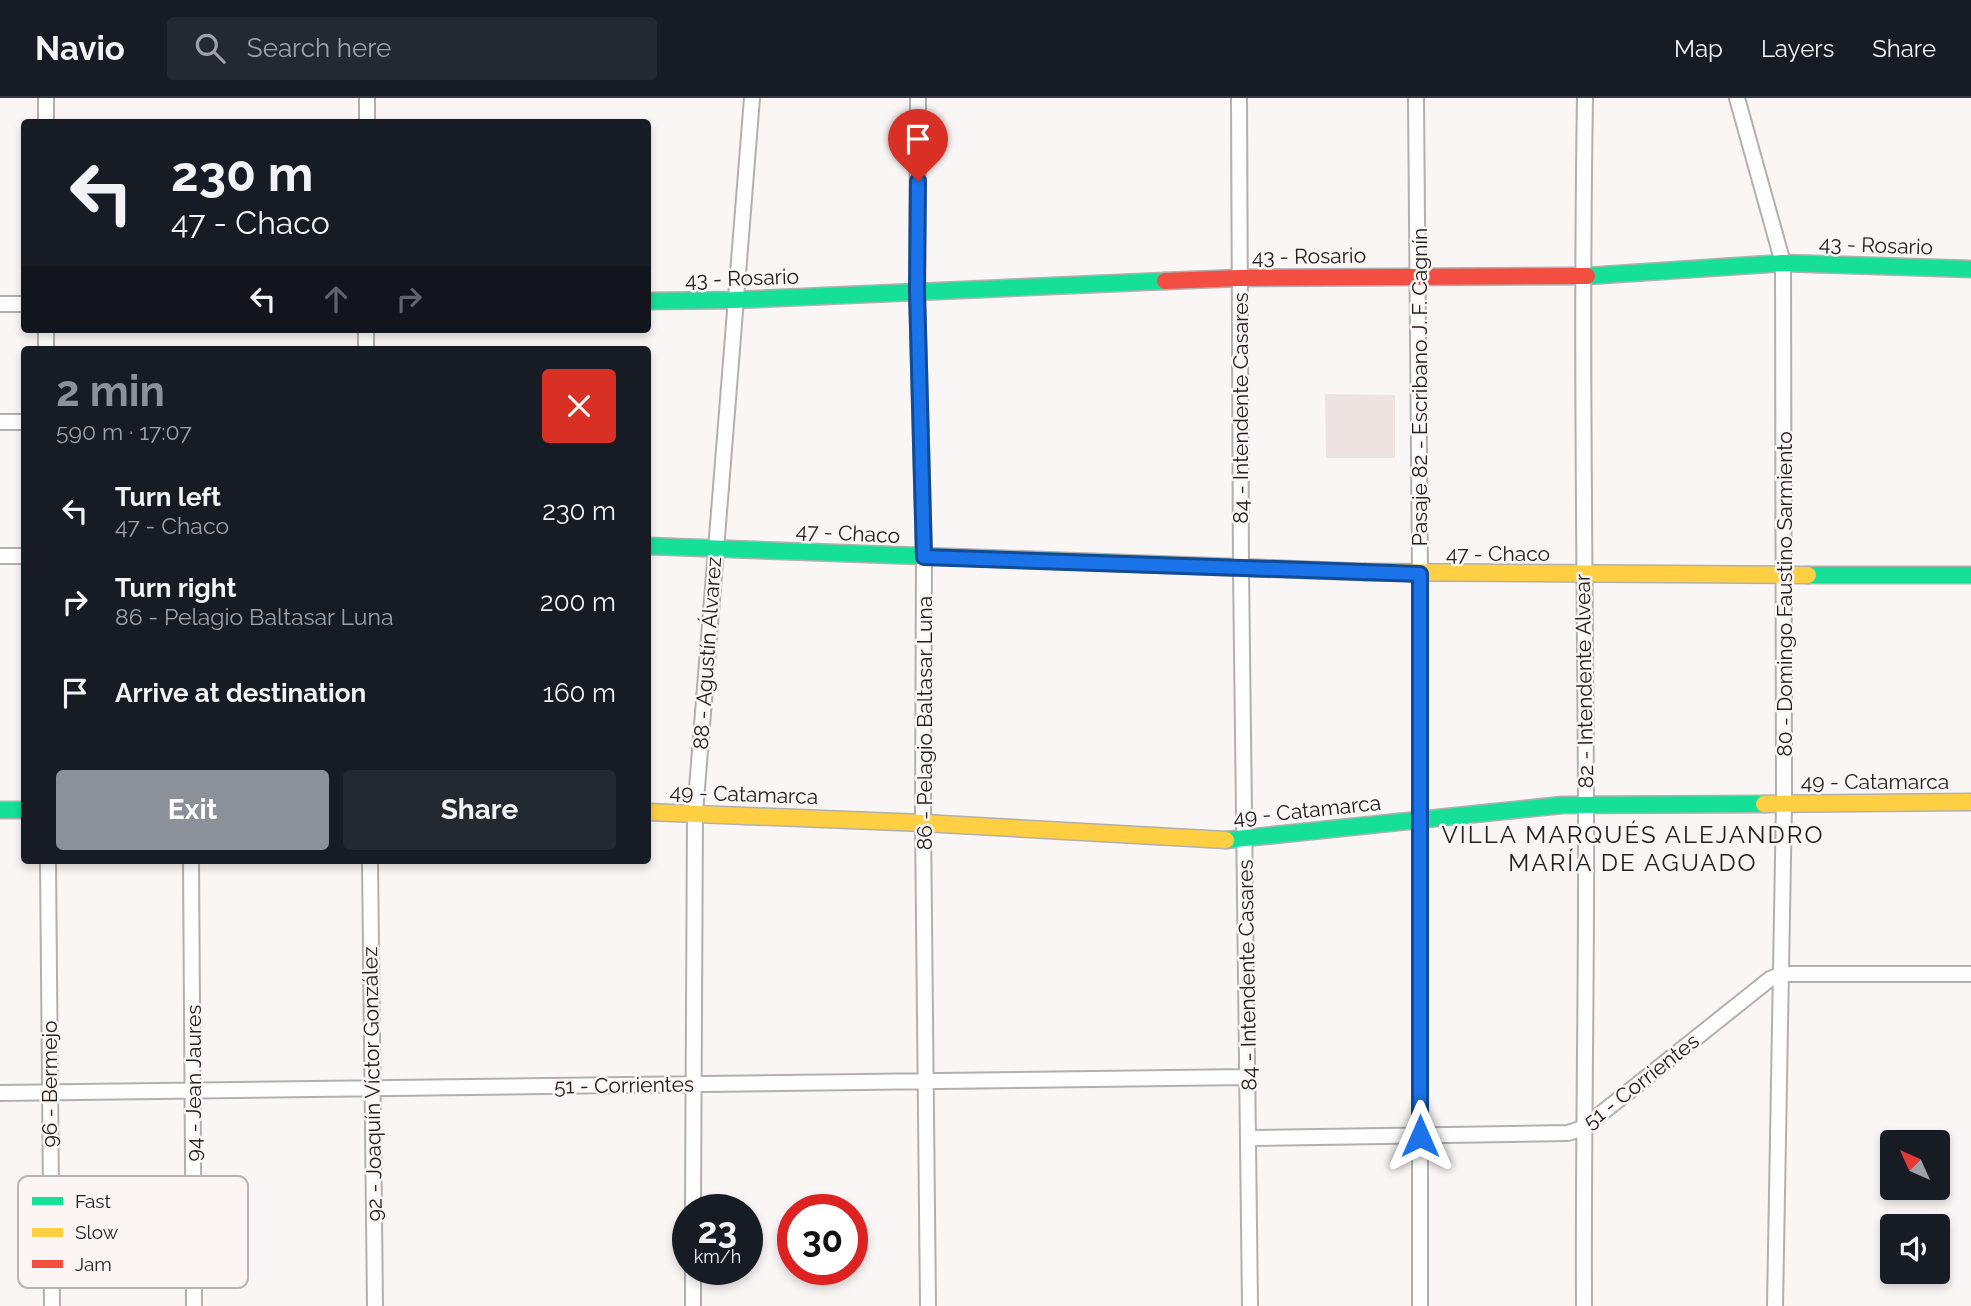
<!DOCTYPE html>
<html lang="en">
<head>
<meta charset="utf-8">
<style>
  :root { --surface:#171b24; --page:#242831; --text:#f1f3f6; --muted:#9ea1a6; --line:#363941; --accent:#8c9099 }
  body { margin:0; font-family:Raleway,sans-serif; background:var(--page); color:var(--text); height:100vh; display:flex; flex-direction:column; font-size:26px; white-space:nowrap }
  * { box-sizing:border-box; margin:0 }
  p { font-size:23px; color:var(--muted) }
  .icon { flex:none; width:38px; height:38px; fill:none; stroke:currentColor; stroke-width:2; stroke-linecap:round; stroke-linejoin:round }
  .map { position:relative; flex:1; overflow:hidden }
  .details { position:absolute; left:21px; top:248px; width:630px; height:518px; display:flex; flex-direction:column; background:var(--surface); border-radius:7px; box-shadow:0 4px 10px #0003 }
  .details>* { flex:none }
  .top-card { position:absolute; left:21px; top:21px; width:630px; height:214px; border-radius:7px; box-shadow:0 4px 10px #0003; background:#171b24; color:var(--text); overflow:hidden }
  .needle { width:46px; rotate:315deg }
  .fabs { position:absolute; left:1880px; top:1032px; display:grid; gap:14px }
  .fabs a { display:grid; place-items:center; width:70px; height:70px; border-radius:7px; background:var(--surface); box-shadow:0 4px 10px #0003; font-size:35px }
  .speed { position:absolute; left:672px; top:1096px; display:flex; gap:14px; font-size:35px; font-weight:700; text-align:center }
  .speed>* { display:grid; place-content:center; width:91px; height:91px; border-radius:50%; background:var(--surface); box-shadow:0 4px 10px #0003; line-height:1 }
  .speed small { font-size:18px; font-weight:400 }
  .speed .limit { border:10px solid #d22; background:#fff; color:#111 }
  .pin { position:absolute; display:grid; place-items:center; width:60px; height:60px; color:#fff; margin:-72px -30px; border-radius:50% 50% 50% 0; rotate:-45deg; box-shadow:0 0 7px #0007 }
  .pin .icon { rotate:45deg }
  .me { position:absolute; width:77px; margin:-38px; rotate:0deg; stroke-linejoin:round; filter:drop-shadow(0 0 5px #0008) }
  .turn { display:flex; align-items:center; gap:24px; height:147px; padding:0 35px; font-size:32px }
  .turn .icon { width:91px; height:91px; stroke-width:2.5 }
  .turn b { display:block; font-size:49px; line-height:60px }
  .lanes { display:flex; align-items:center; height:66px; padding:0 35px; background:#0003; justify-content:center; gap:35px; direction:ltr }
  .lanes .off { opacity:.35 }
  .round { display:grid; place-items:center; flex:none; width:74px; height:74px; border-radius:7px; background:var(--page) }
  .overview { display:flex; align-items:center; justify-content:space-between; height:119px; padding:0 35px }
  h1 { font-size:42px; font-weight:700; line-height:52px; color:var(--accent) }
  .action { display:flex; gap:14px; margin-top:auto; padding:14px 35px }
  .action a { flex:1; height:80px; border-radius:7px; background:var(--accent); color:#fff; font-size:28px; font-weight:700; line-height:80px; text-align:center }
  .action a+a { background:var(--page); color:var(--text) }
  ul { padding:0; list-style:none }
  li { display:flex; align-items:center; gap:21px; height:91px; padding:0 35px }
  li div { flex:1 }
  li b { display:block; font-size:26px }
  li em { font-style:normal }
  header { display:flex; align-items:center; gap:42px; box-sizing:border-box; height:98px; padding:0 35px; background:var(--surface); border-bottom:2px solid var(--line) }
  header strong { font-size:33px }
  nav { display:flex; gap:38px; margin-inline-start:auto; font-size:24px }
  .search { width:490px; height:63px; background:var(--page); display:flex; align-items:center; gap:18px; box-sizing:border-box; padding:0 24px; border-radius:7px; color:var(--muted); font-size:26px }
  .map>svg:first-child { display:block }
  .built { fill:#ede4e2 }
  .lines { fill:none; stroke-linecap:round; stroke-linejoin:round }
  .street-casing { stroke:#b2b0af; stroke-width:18 }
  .fast-casing { stroke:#b2b0af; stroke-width:19 }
  .slow-casing { stroke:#b2b0af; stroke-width:19 }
  .jam-casing { stroke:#b2b0af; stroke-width:19 }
  .street { stroke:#fefefe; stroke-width:14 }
  .fast { stroke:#16e098; stroke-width:16 }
  .slow { stroke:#ffcf43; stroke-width:16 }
  .jam { stroke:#f24e42; stroke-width:16 }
  .route-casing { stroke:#114b97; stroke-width:18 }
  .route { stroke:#1a73e8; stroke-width:12 }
  .labels { text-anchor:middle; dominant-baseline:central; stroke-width:5; stroke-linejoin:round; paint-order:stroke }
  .street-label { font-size:21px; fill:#21201f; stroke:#fbf5f4 }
  .quarter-label { font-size:24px; letter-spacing:2px; fill:#21201f; stroke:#fbf5f4 }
  .key { fill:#fbf5f4; stroke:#bab5b4; stroke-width:2 }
  .key-label { font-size:19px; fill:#21201f }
</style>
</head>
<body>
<header>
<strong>Navio</strong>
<div class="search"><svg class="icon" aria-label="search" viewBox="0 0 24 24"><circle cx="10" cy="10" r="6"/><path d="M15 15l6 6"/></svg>Search here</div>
<nav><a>Map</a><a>Layers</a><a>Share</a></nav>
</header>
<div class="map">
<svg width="1971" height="1208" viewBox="0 0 1971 1208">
  <rect width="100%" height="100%" fill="#faf6f5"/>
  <!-- built -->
  <path class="built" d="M 1325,296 L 1395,297 L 1395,360 L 1326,360 Z"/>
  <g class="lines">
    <!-- street casing -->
    <g class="street-casing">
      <path id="street" d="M 46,0 L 46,24
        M 918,0 L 917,193 L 924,459 L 923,725 L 928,1208
        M 1239,0 L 1241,471 L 1250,1208
        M 1416,0 L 1420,476 L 1420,1208
        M 1737,0 L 1783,165 L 1784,704 L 1775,1208
        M 367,24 L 367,0
        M 0,206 L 24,206
        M 366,231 L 366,252
        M 46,252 L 46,231
        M 0,324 L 24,324
        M 0,458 L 24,458
        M 48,763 L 52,1208
        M 191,763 L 194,1208
        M 370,763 L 375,1208
        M 0,995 L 1247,979
        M 1249,1040 L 1568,1035 L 1583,1030 L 1770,881 L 1782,876 L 1971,876
        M 693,1111 L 695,715 L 752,0
        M 693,1171 L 693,1208
        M 1584,1208 C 1583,1040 1587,872 1586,704 C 1585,469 1581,235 1585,0"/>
    </g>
    <!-- fast casing -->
    <g class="fast-casing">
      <path id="fast" d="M 1587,178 L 1783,165 L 1971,171
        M 648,203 L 734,202 L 1165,183
        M 648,448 L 1365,474
        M 1808,477 L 1971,477
        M 0,712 L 24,712
        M 1226,742 L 1562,707 L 1764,706"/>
    </g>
    <!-- slow casing -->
    <g class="slow-casing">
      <path id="slow" d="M 1365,474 L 1808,477
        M 1764,706 L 1971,704
        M 648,714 L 923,725 L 1226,742"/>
    </g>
    <!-- jam casing -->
    <g class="jam-casing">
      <path id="jam" d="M 1165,183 L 1239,180 L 1587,178"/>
    </g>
    <!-- street -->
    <use href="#street" class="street"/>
    <!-- fast -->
    <use href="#fast" class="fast"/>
    <!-- slow -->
    <use href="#slow" class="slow"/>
    <!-- jam -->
    <use href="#jam" class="jam"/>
  </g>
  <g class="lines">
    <!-- route casing -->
    <g class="route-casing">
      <path id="route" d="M 918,83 L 917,193 L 924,459 L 1420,476 L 1420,1038"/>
    </g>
    <!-- route -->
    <use href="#route" class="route"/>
  </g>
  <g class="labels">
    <!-- street labels -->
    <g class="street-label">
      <text transform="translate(1876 147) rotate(2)">43 - Rosario</text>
      <text transform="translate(1309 158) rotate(-1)">43 - Rosario</text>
      <text transform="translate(742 180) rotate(-2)">43 - Rosario</text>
      <text transform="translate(1419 289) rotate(-90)">Pasaje 82 - Escribano J. F. Cagnín</text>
      <text transform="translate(1240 310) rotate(-90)">84 - Intendente Casares</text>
      <text transform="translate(848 435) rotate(3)">47 - Chaco</text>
      <text x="1498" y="455">47 - Chaco</text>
      <text transform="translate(1784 496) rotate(-90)">80 - Domingo Faustino Sarmiento</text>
      <text transform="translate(707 555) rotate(-86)">88 - Agustín Álvarez</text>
      <text transform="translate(1584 583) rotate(-91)">82 - Intendente Alvear</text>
      <text transform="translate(924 625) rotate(-90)">86 - Pelagio Baltasar Luna</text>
      <text x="1875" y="683">49 - Catamarca</text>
      <text transform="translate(744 696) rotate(2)">49 - Catamarca</text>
      <text transform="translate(1307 712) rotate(-6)">49 - Catamarca</text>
      <text transform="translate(1247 877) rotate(-91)">84 - Intendente Casares</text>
      <text transform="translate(1641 983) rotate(-38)">51 - Corrientes</text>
      <text transform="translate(193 985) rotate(-90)">94 - Jean Jaures</text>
      <text transform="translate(49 986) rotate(-90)">96 - Bermejo</text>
      <text transform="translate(372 986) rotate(-91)">92 - Joaquín Víctor González</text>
      <text transform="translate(624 987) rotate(-1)">51 - Corrientes</text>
    </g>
    <!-- quarter labels -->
    <g class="quarter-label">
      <text x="1633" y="736">VILLA MARQUÉS ALEJANDRO<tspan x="1633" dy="28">MARÍA DE AGUADO</tspan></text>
    </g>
  </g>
  <!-- legend -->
  <rect x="18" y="1078" width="230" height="112" rx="10" class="key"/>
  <rect x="32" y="1099" width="31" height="8" fill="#16e098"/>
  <rect x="32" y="1130" width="31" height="9" fill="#ffcf43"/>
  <rect x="32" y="1162" width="31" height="8" fill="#f24e42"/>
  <g class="key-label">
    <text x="75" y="1110">Fast</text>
    <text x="75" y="1141">Slow</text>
    <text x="75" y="1173">Jam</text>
  </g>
</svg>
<div class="fabs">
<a><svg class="needle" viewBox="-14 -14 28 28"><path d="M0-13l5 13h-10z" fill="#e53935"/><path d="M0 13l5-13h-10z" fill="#9ea1a6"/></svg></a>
<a><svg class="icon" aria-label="sound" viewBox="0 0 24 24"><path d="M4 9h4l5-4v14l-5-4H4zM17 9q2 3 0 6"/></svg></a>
</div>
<div class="speed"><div>23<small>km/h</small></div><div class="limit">30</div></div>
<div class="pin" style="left:918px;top:83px;background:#d93025"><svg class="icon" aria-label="arrive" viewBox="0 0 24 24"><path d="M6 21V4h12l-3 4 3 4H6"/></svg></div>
<svg class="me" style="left:1420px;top:1038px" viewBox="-20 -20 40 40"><path d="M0-17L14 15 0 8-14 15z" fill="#1a73e8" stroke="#fff" stroke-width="4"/></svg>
<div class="top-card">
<div class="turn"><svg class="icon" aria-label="left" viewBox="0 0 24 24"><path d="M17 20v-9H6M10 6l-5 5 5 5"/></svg><div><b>230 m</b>47 - Chaco</div></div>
<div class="lanes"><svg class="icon" aria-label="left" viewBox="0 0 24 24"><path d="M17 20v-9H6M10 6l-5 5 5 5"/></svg><svg class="icon off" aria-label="ahead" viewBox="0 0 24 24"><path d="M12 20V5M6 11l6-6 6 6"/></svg><svg class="icon off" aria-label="right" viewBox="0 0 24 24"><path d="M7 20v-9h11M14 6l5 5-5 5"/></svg></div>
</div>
<section class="details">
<div class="overview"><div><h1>2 min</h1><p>590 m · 17:07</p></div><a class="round" style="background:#d93025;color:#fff"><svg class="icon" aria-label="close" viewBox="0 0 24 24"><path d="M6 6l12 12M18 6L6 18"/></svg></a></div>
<ul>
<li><svg class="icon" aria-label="left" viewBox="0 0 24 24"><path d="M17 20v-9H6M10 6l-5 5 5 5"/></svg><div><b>Turn left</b><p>47 - Chaco</p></div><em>230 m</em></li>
<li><svg class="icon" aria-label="right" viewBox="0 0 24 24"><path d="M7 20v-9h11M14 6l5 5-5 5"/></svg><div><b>Turn right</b><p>86 - Pelagio Baltasar Luna</p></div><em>200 m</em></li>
<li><svg class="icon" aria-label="arrive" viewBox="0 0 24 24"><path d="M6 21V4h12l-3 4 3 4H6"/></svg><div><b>Arrive at destination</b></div><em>160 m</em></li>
</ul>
<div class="action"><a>Exit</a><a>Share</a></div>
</section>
</div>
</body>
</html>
